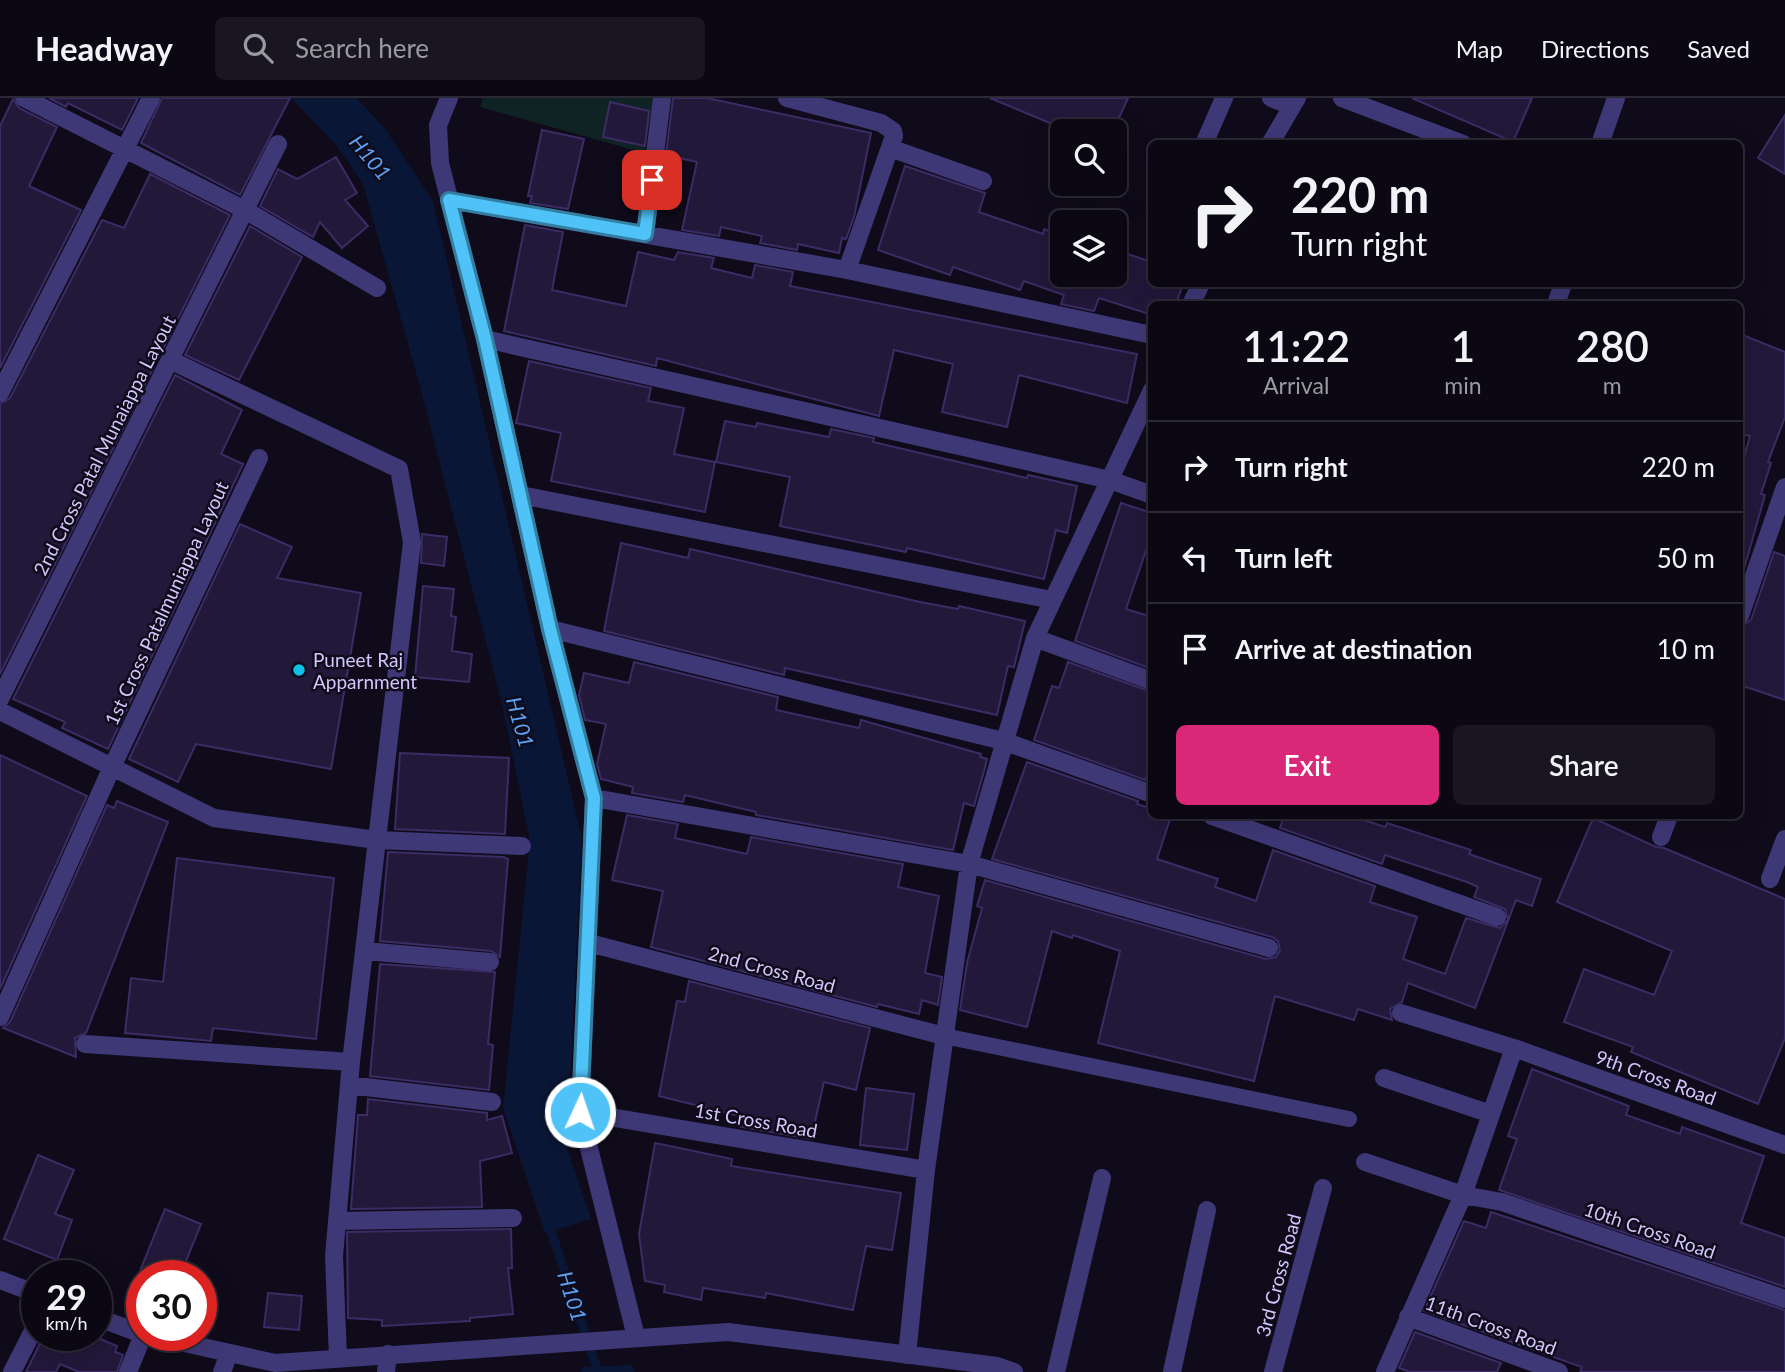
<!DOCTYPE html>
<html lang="en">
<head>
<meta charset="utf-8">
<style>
  :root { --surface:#0b0814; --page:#191622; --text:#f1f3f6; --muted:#9a9aa0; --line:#2b2934; --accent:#db2777 }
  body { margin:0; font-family:Lato,sans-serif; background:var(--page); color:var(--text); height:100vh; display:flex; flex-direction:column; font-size:26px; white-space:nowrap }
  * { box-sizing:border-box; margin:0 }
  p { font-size:23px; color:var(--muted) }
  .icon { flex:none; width:38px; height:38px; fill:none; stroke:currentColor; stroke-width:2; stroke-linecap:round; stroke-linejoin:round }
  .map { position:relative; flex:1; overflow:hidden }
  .sheet { position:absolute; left:1148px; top:203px; width:595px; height:518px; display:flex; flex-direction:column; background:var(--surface); border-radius:10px; box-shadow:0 7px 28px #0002,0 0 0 2px var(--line) }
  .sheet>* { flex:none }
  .banner { position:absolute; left:1148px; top:42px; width:595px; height:147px; border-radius:10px; box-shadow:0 7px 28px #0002,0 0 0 2px var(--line); background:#0b0814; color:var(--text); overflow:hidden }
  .tools { position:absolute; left:1050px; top:21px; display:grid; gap:14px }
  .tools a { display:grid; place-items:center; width:77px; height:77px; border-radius:10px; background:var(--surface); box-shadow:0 7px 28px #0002,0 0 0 2px var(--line); font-size:35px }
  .speed { position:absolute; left:21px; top:1162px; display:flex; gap:14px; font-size:35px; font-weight:700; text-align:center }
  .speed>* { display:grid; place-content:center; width:91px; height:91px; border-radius:50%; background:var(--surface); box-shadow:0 7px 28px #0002,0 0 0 2px var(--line); line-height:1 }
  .speed small { font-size:18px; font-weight:400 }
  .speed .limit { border:10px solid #d22; background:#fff; color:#111 }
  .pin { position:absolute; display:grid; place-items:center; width:60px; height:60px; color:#fff; margin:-30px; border-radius:14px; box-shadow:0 4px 10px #0006 }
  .me { position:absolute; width:77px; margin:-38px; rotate:3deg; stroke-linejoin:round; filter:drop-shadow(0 0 5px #0008) }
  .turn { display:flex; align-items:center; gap:24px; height:147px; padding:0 28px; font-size:32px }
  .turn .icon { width:91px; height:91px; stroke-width:2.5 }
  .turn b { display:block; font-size:49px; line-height:60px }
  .eta { display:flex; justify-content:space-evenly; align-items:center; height:119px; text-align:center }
  .eta b { font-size:42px; font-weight:600; line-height:49px }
  .cta { display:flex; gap:14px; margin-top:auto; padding:14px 28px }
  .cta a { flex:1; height:80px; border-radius:10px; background:var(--accent); color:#fff; font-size:28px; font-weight:600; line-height:80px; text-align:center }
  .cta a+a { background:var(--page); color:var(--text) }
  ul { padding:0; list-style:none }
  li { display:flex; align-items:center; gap:21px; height:91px; padding:0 28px; border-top:2px solid var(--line) }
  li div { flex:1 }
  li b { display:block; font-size:26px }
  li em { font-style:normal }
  header { display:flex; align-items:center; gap:42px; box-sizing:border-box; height:98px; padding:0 35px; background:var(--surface); border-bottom:2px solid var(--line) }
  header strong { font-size:33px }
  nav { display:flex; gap:38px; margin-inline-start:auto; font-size:24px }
  .search { width:490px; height:63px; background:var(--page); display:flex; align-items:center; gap:18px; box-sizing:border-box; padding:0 24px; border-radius:10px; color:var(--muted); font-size:26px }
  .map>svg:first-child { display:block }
  .green { fill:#0f2324 }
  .water { fill:#0a1635 }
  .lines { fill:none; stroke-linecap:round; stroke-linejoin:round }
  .stream { stroke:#0a1635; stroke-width:9 }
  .building { fill:#22183a; stroke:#3b2c65; stroke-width:2 }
  .service { stroke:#3f3877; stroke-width:16 }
  .minor { stroke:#3f3877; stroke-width:18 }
  .tertiary { stroke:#3f3877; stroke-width:18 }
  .route-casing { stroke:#337fa1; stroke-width:18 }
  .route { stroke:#4fc3f7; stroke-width:12 }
  .poi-dot { fill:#0bbfe5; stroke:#0f0b1a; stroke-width:2.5 }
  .labels { text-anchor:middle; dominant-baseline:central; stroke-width:5; stroke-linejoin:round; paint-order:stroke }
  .street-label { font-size:19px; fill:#d1c7fc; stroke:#0f0b1a }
  .poi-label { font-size:19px; fill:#d1c7fc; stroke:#0f0b1a; text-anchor:start }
  .water-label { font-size:21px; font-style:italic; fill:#5aa3f7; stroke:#0f0b1a }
</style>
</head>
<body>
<header>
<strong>Headway</strong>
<div class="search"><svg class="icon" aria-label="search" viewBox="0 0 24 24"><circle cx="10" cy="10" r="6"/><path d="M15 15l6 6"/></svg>Search here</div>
<nav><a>Map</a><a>Directions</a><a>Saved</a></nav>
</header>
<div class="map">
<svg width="1785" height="1274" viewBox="0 0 1785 1274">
  <rect width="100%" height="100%" fill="#0f0b1a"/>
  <!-- green -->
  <path class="green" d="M 483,0 L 654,0 L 644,55 L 480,9 Z"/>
  <!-- water -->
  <path class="water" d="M 291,0 L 357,0 L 386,32 L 433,103 L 582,741 L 567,1050 L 591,1121 L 545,1135 L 503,1010 L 530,743 L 502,606 L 419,285 L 363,86 L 337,48 Z
    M 632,1267 L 635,1274 L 582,1274 L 581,1269 Z"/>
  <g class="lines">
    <!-- stream -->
    <path class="stream" d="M 548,1124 L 598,1274"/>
  </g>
  <!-- building -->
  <path class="building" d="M 49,0 L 138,0 L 122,32 L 68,5 L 66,9 Z
    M 162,0 L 290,0 L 240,97 L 141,45 Z
    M 673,0 L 707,0 L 871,35 L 854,119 L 846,141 L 842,140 L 839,155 L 798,146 L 797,152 L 760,145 L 762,138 L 721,129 L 719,138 L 682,132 L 697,64 L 666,57 Z
    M 990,0 L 1128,0 L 1113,33 L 1069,33 Z
    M 1412,0 L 1532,0 L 1513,44 Z
    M 13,1 L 19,10 L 57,29 L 29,88 L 81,112 L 0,270 L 0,28 Z
    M 610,4 L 649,13 L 645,48 L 603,39 Z
    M 1785,17 L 1785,76 L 1758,60 Z
    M 542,32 L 584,41 L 568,111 L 530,105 L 532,98 L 528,98 Z
    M 336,59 L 357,95 L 345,102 L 368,128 L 342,150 L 320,124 L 313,139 L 260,108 L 278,71 L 297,81 Z
    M 905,68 L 985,95 L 979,114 L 1043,136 L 1044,131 L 1062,137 L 1062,177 L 1115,177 L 1115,152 L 1152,164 L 1152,186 L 1183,186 L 1176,206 L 1152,206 L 1152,217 L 1099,200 L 1094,213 L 1061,206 L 1064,197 L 1024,183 L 1020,192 L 953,169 L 950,177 L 878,152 Z
    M 150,76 L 230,117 L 0,576 L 0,306 L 10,300 L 102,122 L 124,130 Z
    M 525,127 L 563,134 L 552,192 L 626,208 L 638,154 L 674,162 L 678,154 L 714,160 L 711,170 L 752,180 L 755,167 L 793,174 L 790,188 L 1137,256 L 1127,305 L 1019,277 L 1007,329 L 942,314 L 953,266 L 894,252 L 879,318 L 657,260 L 656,268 L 504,233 Z
    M 250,128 L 302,159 L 239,282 L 185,257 Z
    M 1740,236 L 1785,254 L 1785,319 L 1768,364 L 1771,365 L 1761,396 L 1765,397 L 1740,485 L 1740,373 L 1750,338 L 1740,336 Z
    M 529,263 L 651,290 L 648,303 L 684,310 L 674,356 L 715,364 L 705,414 L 551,383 L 561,335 L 516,325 Z
    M 175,277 L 242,312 L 221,356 L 243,366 L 108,651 L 62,630 L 65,624 L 13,601 Z
    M 725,323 L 756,329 L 757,325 L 829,339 L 831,331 L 874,340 L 873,344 L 1027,380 L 1028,377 L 1077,388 L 1067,435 L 1056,432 L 1044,481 L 907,450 L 906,454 L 780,428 L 790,379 L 716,364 Z
    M 1121,405 L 1152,415 L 1152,435 L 1126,511 L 1152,519 L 1152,571 L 1075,543 Z
    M 240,426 L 292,449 L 277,480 L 361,495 L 331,671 L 196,646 L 178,684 L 129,661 Z
    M 422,436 L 447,439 L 444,468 L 421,465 Z
    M 621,445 L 688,460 L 690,451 L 920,504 L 958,511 L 959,508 L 1025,523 L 1014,569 L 1008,568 L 997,617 L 785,570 L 784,577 L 604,533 Z
    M 1774,454 L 1785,458 L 1785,602 L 1740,587 L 1740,529 L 1751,522 Z
    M 423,488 L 454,491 L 451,518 L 456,519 L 452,553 L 472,556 L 469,584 L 415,579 Z
    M 634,564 L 778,599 L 776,612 L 859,630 L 861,622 L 981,656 L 980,659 L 987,661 L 984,673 L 974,708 L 964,705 L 953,752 L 756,717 L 756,714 L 685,697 L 683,704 L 632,695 L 633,689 L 601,681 L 597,666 L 606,626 L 585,622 L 579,597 L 584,575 L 629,585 Z
    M 1068,564 L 1152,594 L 1152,663 L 1145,682 L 1034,642 L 1052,588 L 1059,590 Z
    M 400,655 L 509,660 L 505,736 L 395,731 Z
    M 0,657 L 87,698 L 0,891 Z
    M 1027,664 L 1138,703 L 1137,706 L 1152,711 L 1152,718 L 1171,718 L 1157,761 L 1218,781 L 1215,789 L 1256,803 L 1273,752 L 1375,788 L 1370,804 L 1417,819 L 1403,861 L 1445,876 L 1466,820 L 1500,830 L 1508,822 L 1505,811 L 1474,799 L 1478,789 L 1467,784 L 1385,757 L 1382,766 L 1280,730 L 1284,718 L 1352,718 L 1385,729 L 1387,725 L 1471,752 L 1469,756 L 1541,781 L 1532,808 L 1516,802 L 1475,910 L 1408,885 L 1402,904 L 1390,911 L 1392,922 L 1358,911 L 1354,922 L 1275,898 L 1254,983 L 1098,945 L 1120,853 L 1073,837 L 1072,840 L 1052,833 L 1027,929 L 960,912 L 967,865 L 982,810 L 977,808 L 985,782 L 1266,861 L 1276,859 L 1280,852 L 1278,843 L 1272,839 L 992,761 Z
    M 117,703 L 168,724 L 86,935 L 75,940 L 76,959 L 3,930 L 10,924 L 107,707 L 114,710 Z
    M 627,717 L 678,726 L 675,740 L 747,756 L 751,739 L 903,766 L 898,789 L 939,798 L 925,875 L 942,879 L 938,907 L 922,902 L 919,916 L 878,906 L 877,909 L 651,849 L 663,793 L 612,782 Z
    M 1593,720 L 1656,749 L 1664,750 L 1785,801 L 1785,940 L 1758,1006 L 1631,954 L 1633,949 L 1564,924 L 1584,871 L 1654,897 L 1672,853 L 1557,804 Z
    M 388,754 L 504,759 L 508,761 L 500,859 L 491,853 L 380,843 Z
    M 177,760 L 334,780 L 316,941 L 213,930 L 211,943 L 125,935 L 131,880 L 163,884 Z
    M 380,866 L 495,874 L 488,946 L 493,947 L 489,992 L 370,978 Z
    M 689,883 L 870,930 L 856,992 L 824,984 L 811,1041 L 741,1029 L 743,1020 L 739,1018 L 659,998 L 677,903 L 685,904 Z
    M 1532,971 L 1629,1008 L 1626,1017 L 1680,1036 L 1682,1029 L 1764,1058 L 1741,1125 L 1785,1140 L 1785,1189 L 1499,1092 L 1517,1041 L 1508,1038 Z
    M 866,990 L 914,996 L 907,1052 L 860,1047 Z
    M 368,1001 L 487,1015 L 487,1022 L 502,1018 L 512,1055 L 480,1063 L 482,1109 L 351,1111 L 358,1017 L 367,1017 Z
    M 655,1045 L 732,1061 L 731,1068 L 901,1095 L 892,1152 L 866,1148 L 853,1212 L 766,1195 L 765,1200 L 703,1190 L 701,1202 L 664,1194 L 665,1187 L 645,1183 L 639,1136 Z
    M 38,1057 L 74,1072 L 55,1116 L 72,1122 L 57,1162 L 4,1141 Z
    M 165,1111 L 201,1126 L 180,1178 L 138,1178 Z
    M 1491,1114 L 1785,1212 L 1785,1274 L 1580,1274 L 1582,1269 L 1424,1213 L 1464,1123 L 1486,1130 Z
    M 511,1131 L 512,1170 L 508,1170 L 513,1216 L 470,1220 L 470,1223 L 382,1228 L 382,1222 L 348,1220 L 347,1134 Z
    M 268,1195 L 302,1198 L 299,1232 L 264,1229 Z
    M 1415,1234 L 1501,1265 L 1497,1274 L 1410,1274 L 1399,1270 Z
    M 44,1237 L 91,1237 L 117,1248 L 115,1254 L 123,1257 L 117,1274 L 79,1274 L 60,1266 L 56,1274 L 26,1274 Z"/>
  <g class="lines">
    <!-- service -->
    <path class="service" d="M 944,938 L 1349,1021"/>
    <!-- minor -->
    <path class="minor" d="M 24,0 L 245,112 L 377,190
      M 449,0 L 438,27 L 440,65 L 485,241 L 550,531 L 594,700 L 580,1014 L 636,1239
      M 787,0 L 881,25 L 893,33 L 894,38 L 847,172
      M 1271,0 L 1291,8
      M 1342,0 L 1463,46
      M 1204,46 L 1224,0
      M 1270,46 L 1297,0
      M 1600,46 L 1616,0
      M 890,50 L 983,83
      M 449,102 L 847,172 L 1152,237
      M 645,136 L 662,0
      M 1191,206 L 1201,186
      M 1556,206 L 1563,186
      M 485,241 L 1110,382 L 1152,397
      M 170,262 L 399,371 L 412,444 L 377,742 L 522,748
      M 0,295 L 151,0
      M 521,397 L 1052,502
      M 1740,518 L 1785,389
      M 550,531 L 1003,643 L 1152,696
      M 1035,540 L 1152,583
      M 0,601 L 278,46
      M 0,613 L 214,720 L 377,742 L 351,964 L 334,1158 L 338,1260
      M 594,700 L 969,766 L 1269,850
      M 1212,718 L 1497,819
      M 1661,739 L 1669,718
      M 1770,781 L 1785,741
      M 589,845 L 944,938
      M 365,853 L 490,864
      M 0,919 L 112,669 L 259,360
      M 85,946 L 351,964
      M 1514,950 L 1785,1047
      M 1384,980 L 1491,1016
      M 349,987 L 492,1004
      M 580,1014 L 926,1072
      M 1365,1064 L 1463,1097 L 1514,950 L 1401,915
      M 337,1123 L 513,1120
      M 1408,1219 L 1559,1274
      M 907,1257 L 926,1072 L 969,766 L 1035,540 L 1152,292
      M 12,1274 L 37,1225
      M 128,1274 L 143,1237
      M 222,1274 L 229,1255
      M 386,1274 L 388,1256
      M 1056,1274 L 1102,1080
      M 1172,1274 L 1207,1112
      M 1273,1274 L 1323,1090
      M 1385,1274 L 1463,1097 L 1502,1104 L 1785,1201"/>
    <!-- tertiary -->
    <path class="tertiary" d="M 0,1182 L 37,1196
      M 96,1219 L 142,1236
      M 148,1237 L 275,1265 L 728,1234 L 997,1268 L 1014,1274"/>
  </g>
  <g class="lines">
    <!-- route casing -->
    <g class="route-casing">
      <path id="route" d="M 580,1014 L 594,700 L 550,531 L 485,241 L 449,102 L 645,136 L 652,82"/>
    </g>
    <!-- route -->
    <use href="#route" class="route"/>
  </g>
  <!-- markers -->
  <circle class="poi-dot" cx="299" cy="572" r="7"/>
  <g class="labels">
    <!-- street labels -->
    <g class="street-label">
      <text transform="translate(104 347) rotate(-63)">2nd Cross Patal Munaiappa Layout</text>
      <text transform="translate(166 505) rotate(-65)">1st Cross Patalmuniappa Layout</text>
      <text transform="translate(772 871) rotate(15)">2nd Cross Road</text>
      <text transform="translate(1656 979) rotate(20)">9th Cross Road</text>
      <text transform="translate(756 1022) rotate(10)">1st Cross Road</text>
      <text transform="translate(1650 1132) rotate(19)">10th Cross Road</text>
      <text transform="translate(1278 1177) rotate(-75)">3rd Cross Road</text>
      <text transform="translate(1491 1227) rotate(20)">11th Cross Road</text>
    </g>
    <!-- poi labels -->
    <g class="poi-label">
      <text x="313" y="561">Puneet Raj<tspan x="313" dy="22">Apparnment</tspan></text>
    </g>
    <!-- water labels -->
    <g class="water-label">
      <text transform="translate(371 59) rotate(50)">H101</text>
      <text transform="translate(521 624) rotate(74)">H101</text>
      <text transform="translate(573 1198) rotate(72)">H101</text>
    </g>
  </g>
</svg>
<div class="tools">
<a><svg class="icon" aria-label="search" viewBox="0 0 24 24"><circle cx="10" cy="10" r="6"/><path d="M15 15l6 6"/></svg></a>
<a><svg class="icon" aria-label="layers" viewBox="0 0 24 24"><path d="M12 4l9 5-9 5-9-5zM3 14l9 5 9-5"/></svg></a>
</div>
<div class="speed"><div>29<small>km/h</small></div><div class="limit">30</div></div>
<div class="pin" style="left:652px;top:82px;background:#d93025"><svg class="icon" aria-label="arrive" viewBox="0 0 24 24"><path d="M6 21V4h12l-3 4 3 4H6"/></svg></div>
<svg class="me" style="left:580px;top:1014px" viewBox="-20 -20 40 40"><circle r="17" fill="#4fc3f7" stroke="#fff" stroke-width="3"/><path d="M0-11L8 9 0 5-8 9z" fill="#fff"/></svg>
<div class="banner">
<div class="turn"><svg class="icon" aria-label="right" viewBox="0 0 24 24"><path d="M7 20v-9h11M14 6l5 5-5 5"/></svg><div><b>220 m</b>Turn right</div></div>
</div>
<section class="sheet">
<div class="eta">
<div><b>11:22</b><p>Arrival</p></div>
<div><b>1</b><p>min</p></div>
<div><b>280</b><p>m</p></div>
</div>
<ul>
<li><svg class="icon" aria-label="right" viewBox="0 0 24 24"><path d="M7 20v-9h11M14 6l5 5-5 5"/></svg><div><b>Turn right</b></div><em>220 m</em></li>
<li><svg class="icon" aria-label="left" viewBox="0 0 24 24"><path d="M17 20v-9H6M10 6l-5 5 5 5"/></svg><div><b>Turn left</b></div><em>50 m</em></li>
<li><svg class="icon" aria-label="arrive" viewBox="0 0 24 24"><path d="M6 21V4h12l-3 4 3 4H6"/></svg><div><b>Arrive at destination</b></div><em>10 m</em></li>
</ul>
<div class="cta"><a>Exit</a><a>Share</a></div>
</section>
</div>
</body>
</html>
